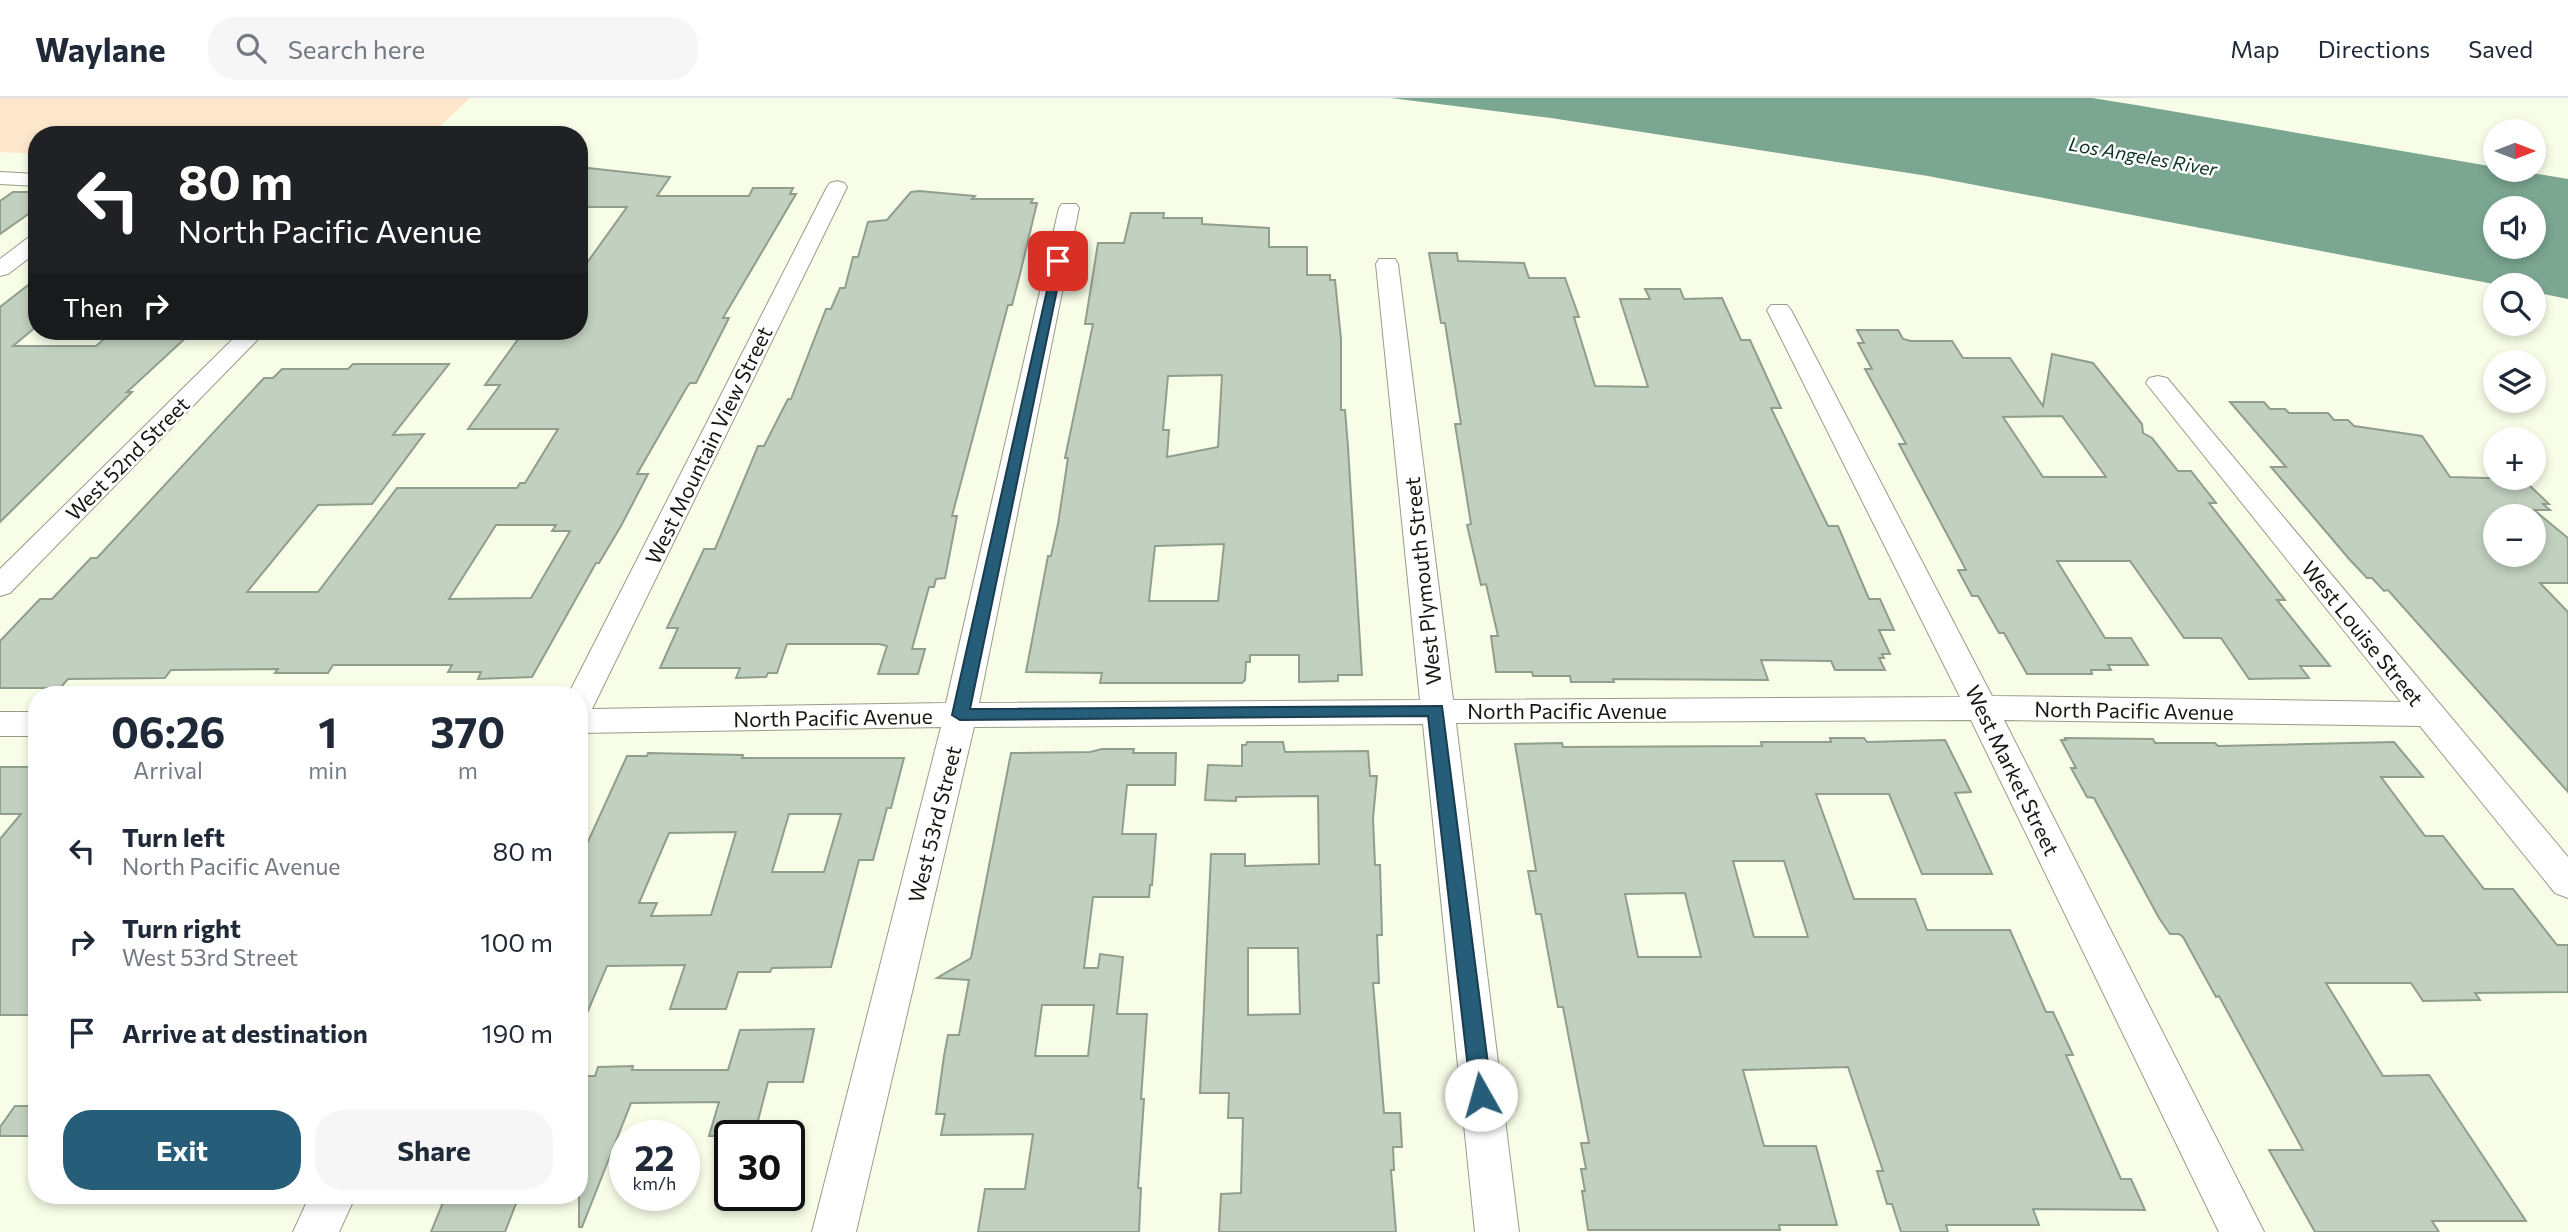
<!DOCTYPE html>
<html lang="en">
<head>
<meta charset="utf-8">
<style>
  :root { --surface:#fff; --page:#f6f6f7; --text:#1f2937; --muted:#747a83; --line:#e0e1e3; --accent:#265d78 }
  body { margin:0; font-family:Commissioner,sans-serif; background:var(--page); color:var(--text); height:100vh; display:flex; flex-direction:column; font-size:26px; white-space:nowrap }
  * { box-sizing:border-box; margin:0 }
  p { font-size:23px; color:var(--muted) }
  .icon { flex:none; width:38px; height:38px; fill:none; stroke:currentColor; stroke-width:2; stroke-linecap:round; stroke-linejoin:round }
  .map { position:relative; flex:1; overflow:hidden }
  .details { position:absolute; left:28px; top:588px; width:560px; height:518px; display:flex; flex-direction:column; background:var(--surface); border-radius:28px; box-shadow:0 4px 10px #0003 }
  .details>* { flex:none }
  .guide { position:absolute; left:28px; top:28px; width:560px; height:214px; border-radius:28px; box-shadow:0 4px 10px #0003; background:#202124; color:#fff; overflow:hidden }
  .needle { width:46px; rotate:90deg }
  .buttons { position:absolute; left:2483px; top:21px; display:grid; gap:14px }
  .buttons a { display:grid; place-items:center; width:63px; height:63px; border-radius:50%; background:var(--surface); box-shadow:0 4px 10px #0003; font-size:35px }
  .speed { position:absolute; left:609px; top:1022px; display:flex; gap:14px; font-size:35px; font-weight:700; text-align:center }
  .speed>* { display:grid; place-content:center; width:91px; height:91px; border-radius:50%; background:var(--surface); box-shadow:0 4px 10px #0003; line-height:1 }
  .speed small { font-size:18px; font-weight:400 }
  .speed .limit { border:4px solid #111; border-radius:10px; background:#fff; color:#111 }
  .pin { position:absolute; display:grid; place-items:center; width:60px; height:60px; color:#fff; margin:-30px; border-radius:14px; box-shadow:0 4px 10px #0006 }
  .me { position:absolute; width:77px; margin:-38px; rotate:353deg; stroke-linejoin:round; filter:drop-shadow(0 0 5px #0008) }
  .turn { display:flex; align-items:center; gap:24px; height:147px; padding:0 35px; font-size:32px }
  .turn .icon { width:91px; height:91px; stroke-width:2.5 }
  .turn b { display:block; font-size:49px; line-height:60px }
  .then { display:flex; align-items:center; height:66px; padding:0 35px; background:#0003; gap:14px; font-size:26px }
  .eta { display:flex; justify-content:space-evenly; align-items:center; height:119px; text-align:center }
  .eta b { font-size:42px; font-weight:700; line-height:49px }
  .cta { display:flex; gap:14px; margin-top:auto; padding:14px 35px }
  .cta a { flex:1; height:80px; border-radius:28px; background:var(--accent); color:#fff; font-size:28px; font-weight:700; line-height:80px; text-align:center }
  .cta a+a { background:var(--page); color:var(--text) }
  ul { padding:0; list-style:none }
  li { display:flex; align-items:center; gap:21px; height:91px; padding:0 35px }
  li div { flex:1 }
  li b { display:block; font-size:26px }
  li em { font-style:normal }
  header { display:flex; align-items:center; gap:42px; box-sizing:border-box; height:98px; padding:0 35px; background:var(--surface); border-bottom:2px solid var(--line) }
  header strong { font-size:33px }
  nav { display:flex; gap:38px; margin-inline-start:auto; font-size:24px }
  .search { width:490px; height:63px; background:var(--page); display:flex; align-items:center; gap:18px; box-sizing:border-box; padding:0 24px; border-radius:28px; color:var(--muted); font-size:26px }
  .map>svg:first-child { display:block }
  .green { fill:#fde7cc }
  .water { fill:#7ba692; fill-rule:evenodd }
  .building { fill:#c1d0bf; stroke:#909e8e; stroke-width:2; fill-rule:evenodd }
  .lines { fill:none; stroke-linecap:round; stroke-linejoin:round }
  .street-casing { stroke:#989d8a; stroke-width:2 }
  .street { fill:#fff; fill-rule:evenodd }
  .route { fill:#265d78; stroke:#193c4e; stroke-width:2 }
  .labels { text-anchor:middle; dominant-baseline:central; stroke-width:5; stroke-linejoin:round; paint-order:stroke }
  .far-water-label { font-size:19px; font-style:italic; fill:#0e3425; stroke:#fff }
  .street-label { font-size:21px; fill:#151710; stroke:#fff }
</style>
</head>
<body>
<header>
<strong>Waylane</strong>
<div class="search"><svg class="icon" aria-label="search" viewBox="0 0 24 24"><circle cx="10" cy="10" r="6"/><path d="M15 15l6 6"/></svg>Search here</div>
<nav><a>Map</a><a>Directions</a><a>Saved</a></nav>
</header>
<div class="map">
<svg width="2568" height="1134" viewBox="0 0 2568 1134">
  <rect width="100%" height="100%" fill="#f8fde8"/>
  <!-- green -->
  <path class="green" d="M 0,0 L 470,0 L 431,37 L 37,37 L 37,56 L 0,54 Z"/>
  <!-- water -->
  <path class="water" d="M 1391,0 L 2092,0 L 2136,7 L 2495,69 L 2496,72 L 2514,72 L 2568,81 L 2568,201 L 2534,194 L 2534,187 L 2499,187 L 1928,78 L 1551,20 ZM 2534,110 L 2534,149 L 2496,149 L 2496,110 Z"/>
  <!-- building -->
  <path class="building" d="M 579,69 L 670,79 L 657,98 L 749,98 L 753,90 L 793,90 L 790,96 L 796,96 L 723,220 L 729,220 L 696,285 L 690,285 L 687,289 L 637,376 L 648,376 L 621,428 L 599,465 L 596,465 L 532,579 L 478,581 L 481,574 L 448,574 L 452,567 L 333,567 L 328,575 L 275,575 L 278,571 L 171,572 L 165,580 L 68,581 L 60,590 L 0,590 L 0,543 L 40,501 L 52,501 L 91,460 L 97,460 L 264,280 L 273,280 L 282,271 L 348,271 L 353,266 L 449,266 L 393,337 L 424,336 L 372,406 L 318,407 L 247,494 L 318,494 L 397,390 L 517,390 L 520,385 L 525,385 L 558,331 L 468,331 L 500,287 L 485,287 L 524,233 L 579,233 L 579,176 L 627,109 L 579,109 ZM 496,427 L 556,427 L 552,433 L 570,433 L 531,500 L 449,501 Z
    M 919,93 L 975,98 L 972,101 L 1033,101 L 1031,105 L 1037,105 L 1020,176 L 1012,207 L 1008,207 L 952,418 L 957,418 L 945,480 L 936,481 L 934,489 L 929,489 L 912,551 L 925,551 L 918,576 L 878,576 L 887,548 L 879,546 L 787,546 L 777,575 L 768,575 L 766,579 L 736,580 L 740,570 L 660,570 L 678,530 L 667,530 L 704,451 L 715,451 L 758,348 L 764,348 L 788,301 L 791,301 L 826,211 L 831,211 L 840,190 L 845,190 L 853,159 L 858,159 L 868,124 L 887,122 L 911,94 Z
    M 13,94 L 37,94 L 37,110 L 0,136 L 0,103 Z
    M 1131,115 L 1164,115 L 1163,120 L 1202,120 L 1202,126 L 1269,130 L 1269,149 L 1307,149 L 1307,177 L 1330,177 L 1330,182 L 1335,182 L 1341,241 L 1341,312 L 1345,312 L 1348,349 L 1362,577 L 1338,577 L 1338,583 L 1299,584 L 1299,557 L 1250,557 L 1250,564 L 1246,564 L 1245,582 L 1242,585 L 1100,585 L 1102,575 L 1026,574 L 1048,458 L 1051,458 L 1058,426 L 1068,360 L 1065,360 L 1093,226 L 1085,226 L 1098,145 L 1124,145 ZM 1222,277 L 1218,349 L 1167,359 L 1169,332 L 1163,332 L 1168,278 ZM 1224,446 L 1218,503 L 1149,503 L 1155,448 Z
    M 1429,155 L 1457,155 L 1458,163 L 1524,165 L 1529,180 L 1565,180 L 1579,219 L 1574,219 L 1595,288 L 1648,289 L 1620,201 L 1650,201 L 1645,191 L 1680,191 L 1684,201 L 1722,200 L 1741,242 L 1750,242 L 1781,310 L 1771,310 L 1828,428 L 1838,428 L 1869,501 L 1880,501 L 1894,532 L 1879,532 L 1890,556 L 1882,556 L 1884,560 L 1879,560 L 1885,572 L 1835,572 L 1831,563 L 1761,562 L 1768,582 L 1613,581 L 1614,584 L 1571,584 L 1570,578 L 1533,578 L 1532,574 L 1496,574 L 1491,538 L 1498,538 L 1486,486 L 1481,487 L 1467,427 L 1471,426 L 1455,326 L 1461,326 L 1445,225 L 1441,225 Z
    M 37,180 L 37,228 L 13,248 L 96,248 L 111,235 L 191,235 L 127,294 L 132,294 L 0,424 L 0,209 Z
    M 1857,232 L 1898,232 L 1903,241 L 1911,243 L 1952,243 L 1963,260 L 2010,260 L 2043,308 L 2052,256 L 2093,265 L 2142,326 L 2143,335 L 2152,340 L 2178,373 L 2191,373 L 2216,405 L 2209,405 L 2285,502 L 2277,502 L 2330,568 L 2300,568 L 2309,580 L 2249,581 L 2221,540 L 2184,540 L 2130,463 L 2057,463 L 2105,540 L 2131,540 L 2148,567 L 2108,567 L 2111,572 L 2091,572 L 2092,576 L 2027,576 L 2004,535 L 1999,535 L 1978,498 L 1972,498 L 1958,472 L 1966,472 L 1899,346 L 1906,346 L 1865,271 L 1872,271 L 1858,245 L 1864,245 ZM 2062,318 L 2106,379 L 2043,379 L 2003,319 Z
    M 2230,304 L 2264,304 L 2270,311 L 2285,311 L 2289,315 L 2328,315 L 2334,322 L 2348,322 L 2354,328 L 2422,338 L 2450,379 L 2523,381 L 2549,406 L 2543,406 L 2550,412 L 2534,412 L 2568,440 L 2568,485 L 2540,485 L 2568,514 L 2568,694 L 2388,492 L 2384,493 L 2372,480 L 2367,480 L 2350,462 L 2271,369 L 2286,369 ZM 2496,418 L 2534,418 L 2534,457 L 2496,457 Z
    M 1830,640 L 1864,640 L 1867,644 L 1945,642 L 1971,694 L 1955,695 L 1992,776 L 1922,776 L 1889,696 L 1816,696 L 1854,801 L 1915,801 L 1927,832 L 2010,832 L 2046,914 L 2053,914 L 2073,957 L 2066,957 L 2121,1081 L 2131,1081 L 2145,1112 L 2033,1111 L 2039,1127 L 1946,1127 L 1948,1134 L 1901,1134 L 1892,1106 L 1887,1106 L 1877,1073 L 1883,1073 L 1848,969 L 1743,972 L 1764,1048 L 1816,1048 L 1837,1127 L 1779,1127 L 1780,1132 L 1588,1132 L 1582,1093 L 1585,1093 L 1581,1071 L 1586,1071 L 1581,1045 L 1589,1045 L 1563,909 L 1558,909 L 1541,816 L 1536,816 L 1528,773 L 1536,773 L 1515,646 L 1562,645 L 1563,649 L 1762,648 L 1761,644 L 1831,644 ZM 1733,763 L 1784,763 L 1808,839 L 1754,839 ZM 1685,795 L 1701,859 L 1638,859 L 1625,796 Z
    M 2065,640 L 2153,641 L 2155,645 L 2215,645 L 2218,648 L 2394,644 L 2423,679 L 2381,679 L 2425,738 L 2443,738 L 2484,791 L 2513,791 L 2557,847 L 2568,847 L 2568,894 L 2475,895 L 2480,902 L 2423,903 L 2411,885 L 2326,885 L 2383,978 L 2429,977 L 2526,1123 L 2432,1123 L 2439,1134 L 2315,1134 L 2269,1052 L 2303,1052 L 2219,898 L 2216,899 L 2183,839 L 2179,836 L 2170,836 L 2159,820 L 2094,700 L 2087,699 L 2071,670 L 2076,670 L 2061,642 L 2066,642 Z
    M 1247,644 L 1283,644 L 1285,654 L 1368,653 L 1370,678 L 1377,678 L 1373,720 L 1375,767 L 1380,767 L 1382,837 L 1377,837 L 1379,885 L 1373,885 L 1384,1015 L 1400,1015 L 1402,1049 L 1393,1049 L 1394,1072 L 1391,1072 L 1396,1134 L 1219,1134 L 1221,1096 L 1241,1095 L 1243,1020 L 1228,1020 L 1229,995 L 1200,995 L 1211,756 L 1245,756 L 1245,768 L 1319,766 L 1318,698 L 1236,699 L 1236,703 L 1205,702 L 1208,667 L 1242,668 L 1242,647 L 1246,647 ZM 1248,850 L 1298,850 L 1300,916 L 1248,917 Z
    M 1102,651 L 1134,651 L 1133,655 L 1176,655 L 1175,687 L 1127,687 L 1122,736 L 1156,736 L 1152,787 L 1150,787 L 1149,799 L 1093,799 L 1084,870 L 1098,870 L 1100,856 L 1123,859 L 1117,916 L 1147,916 L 1141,1001 L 1144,1001 L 1138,1090 L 1141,1090 L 1139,1134 L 978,1134 L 985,1091 L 1025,1091 L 1033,1036 L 941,1037 L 945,1016 L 936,1016 L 944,958 L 948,937 L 959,937 L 969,882 L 937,880 L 971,860 L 1011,655 L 1090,654 ZM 1042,907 L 1094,907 L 1088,958 L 1035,958 Z
    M 648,655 L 743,657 L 742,660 L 904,660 L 891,710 L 887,710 L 873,762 L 859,762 L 831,869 L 772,870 L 770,874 L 738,874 L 726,911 L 670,911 L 685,867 L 607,868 L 579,934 L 579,748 L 586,748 L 627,658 L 647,658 ZM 789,716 L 841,716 L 824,774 L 772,774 ZM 736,734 L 711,817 L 651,818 L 657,805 L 639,805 L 669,735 Z
    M 0,669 L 37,669 L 37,917 L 0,917 L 0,741 L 21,716 L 0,716 Z
    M 814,931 L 803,984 L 768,984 L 754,1038 L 709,1038 L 719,1004 L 631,1005 L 582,1129 L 579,1129 L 579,978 L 595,978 L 598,969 L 633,968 L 632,972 L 728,972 L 740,932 Z
    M 15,1008 L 37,1008 L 37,1038 L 0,1038 L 0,1029 Z
    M 446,1097 L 483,1097 L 480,1104 L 517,1103 L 505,1134 L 431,1134 Z"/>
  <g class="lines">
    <!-- street casing -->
    <g class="street-casing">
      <path id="street" d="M 0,74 L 37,76 L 37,88 L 0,86 Z
        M 837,83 L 844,85 L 847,89 L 592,611 L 946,605 L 1059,110 L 1062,106 L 1076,106 L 1079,110 L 979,605 L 1420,602 L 1376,166 L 1379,161 L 1395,161 L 1398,166 L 1453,602 L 1960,599 L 1767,212 L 1771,207 L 1787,207 L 1791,212 L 1992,598 L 2401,604 L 2146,285 L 2149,280 L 2158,278 L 2167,280 L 2568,759 L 2568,800 L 2555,795 L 2420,628 L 2004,622 L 2264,1134 L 2219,1134 L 1971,622 L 1456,625 L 1519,1134 L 1475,1134 L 1423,626 L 974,629 L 856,1134 L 812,1134 L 941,629 L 579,635 L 579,597 L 568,597 L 827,89 L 830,85 Z
        M 37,138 L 37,154 L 8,176 L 0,178 L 0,161 L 29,139 Z
        M 241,233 L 266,233 L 10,495 L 0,498 L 0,471 Z
        M 0,614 L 37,614 L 37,638 L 0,638 Z
        M 310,1097 L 356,1097 L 339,1134 L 293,1134 Z"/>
    </g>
    <!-- street -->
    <use href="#street" class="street"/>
  </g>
  <!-- route -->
  <path class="route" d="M 1054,161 L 1063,163 L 970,611 L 1442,608 L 1492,997 L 1488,1004 L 1481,1006 L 1474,1004 L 1471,997 L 1428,618 L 960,622 L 952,617 Z"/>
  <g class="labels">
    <!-- far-water labels -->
    <g class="far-water-label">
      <text transform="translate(2143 58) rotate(10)">Los Angeles River</text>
    </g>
    <!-- street labels -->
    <g class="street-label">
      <text transform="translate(708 347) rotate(-64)">West Mountain View Street</text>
      <text transform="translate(127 360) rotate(-45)">West 52nd Street</text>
      <text transform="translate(1422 483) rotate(-96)">West Plymouth Street</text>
      <text transform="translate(2363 535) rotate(51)">West Louise Street</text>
      <text x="1567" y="612">North Pacific Avenue</text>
      <text transform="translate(2134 612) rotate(1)">North Pacific Avenue</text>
      <text transform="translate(833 619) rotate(-1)">North Pacific Avenue</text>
      <text transform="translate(2013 672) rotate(64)">West Market Street</text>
      <text transform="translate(934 726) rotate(-76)">West 53rd Street</text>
    </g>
  </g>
</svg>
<div class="buttons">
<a><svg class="needle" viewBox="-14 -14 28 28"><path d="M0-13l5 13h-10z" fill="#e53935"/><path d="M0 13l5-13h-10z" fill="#747a83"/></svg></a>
<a><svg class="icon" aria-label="sound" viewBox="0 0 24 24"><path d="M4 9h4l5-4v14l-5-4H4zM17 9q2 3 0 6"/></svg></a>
<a><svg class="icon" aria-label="search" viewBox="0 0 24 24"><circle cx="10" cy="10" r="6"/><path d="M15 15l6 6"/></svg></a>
<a><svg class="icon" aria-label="layers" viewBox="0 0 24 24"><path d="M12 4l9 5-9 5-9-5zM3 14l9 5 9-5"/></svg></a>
<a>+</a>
<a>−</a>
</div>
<div class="speed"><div>22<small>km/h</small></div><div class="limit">30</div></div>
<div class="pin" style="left:1058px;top:163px;background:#d93025"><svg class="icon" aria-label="arrive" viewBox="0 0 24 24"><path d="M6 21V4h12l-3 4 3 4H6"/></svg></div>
<svg class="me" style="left:1481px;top:997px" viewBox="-20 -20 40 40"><circle r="19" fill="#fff"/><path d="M0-13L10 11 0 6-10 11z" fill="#265d78"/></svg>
<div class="guide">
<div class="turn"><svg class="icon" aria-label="left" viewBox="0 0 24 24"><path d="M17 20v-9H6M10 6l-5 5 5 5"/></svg><div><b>80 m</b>North Pacific Avenue</div></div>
<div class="then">Then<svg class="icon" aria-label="right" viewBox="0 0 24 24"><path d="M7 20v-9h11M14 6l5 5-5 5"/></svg></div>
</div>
<section class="details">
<div class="eta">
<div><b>06:26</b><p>Arrival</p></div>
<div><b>1</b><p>min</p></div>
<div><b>370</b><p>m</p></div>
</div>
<ul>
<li><svg class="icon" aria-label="left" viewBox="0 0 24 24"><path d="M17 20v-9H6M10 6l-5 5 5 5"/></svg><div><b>Turn left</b><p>North Pacific Avenue</p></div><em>80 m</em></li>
<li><svg class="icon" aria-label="right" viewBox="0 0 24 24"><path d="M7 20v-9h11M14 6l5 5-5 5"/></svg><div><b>Turn right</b><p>West 53rd Street</p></div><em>100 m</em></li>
<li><svg class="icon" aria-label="arrive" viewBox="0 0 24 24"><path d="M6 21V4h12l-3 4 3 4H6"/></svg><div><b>Arrive at destination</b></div><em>190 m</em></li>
</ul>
<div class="cta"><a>Exit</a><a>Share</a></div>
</section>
</div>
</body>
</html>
